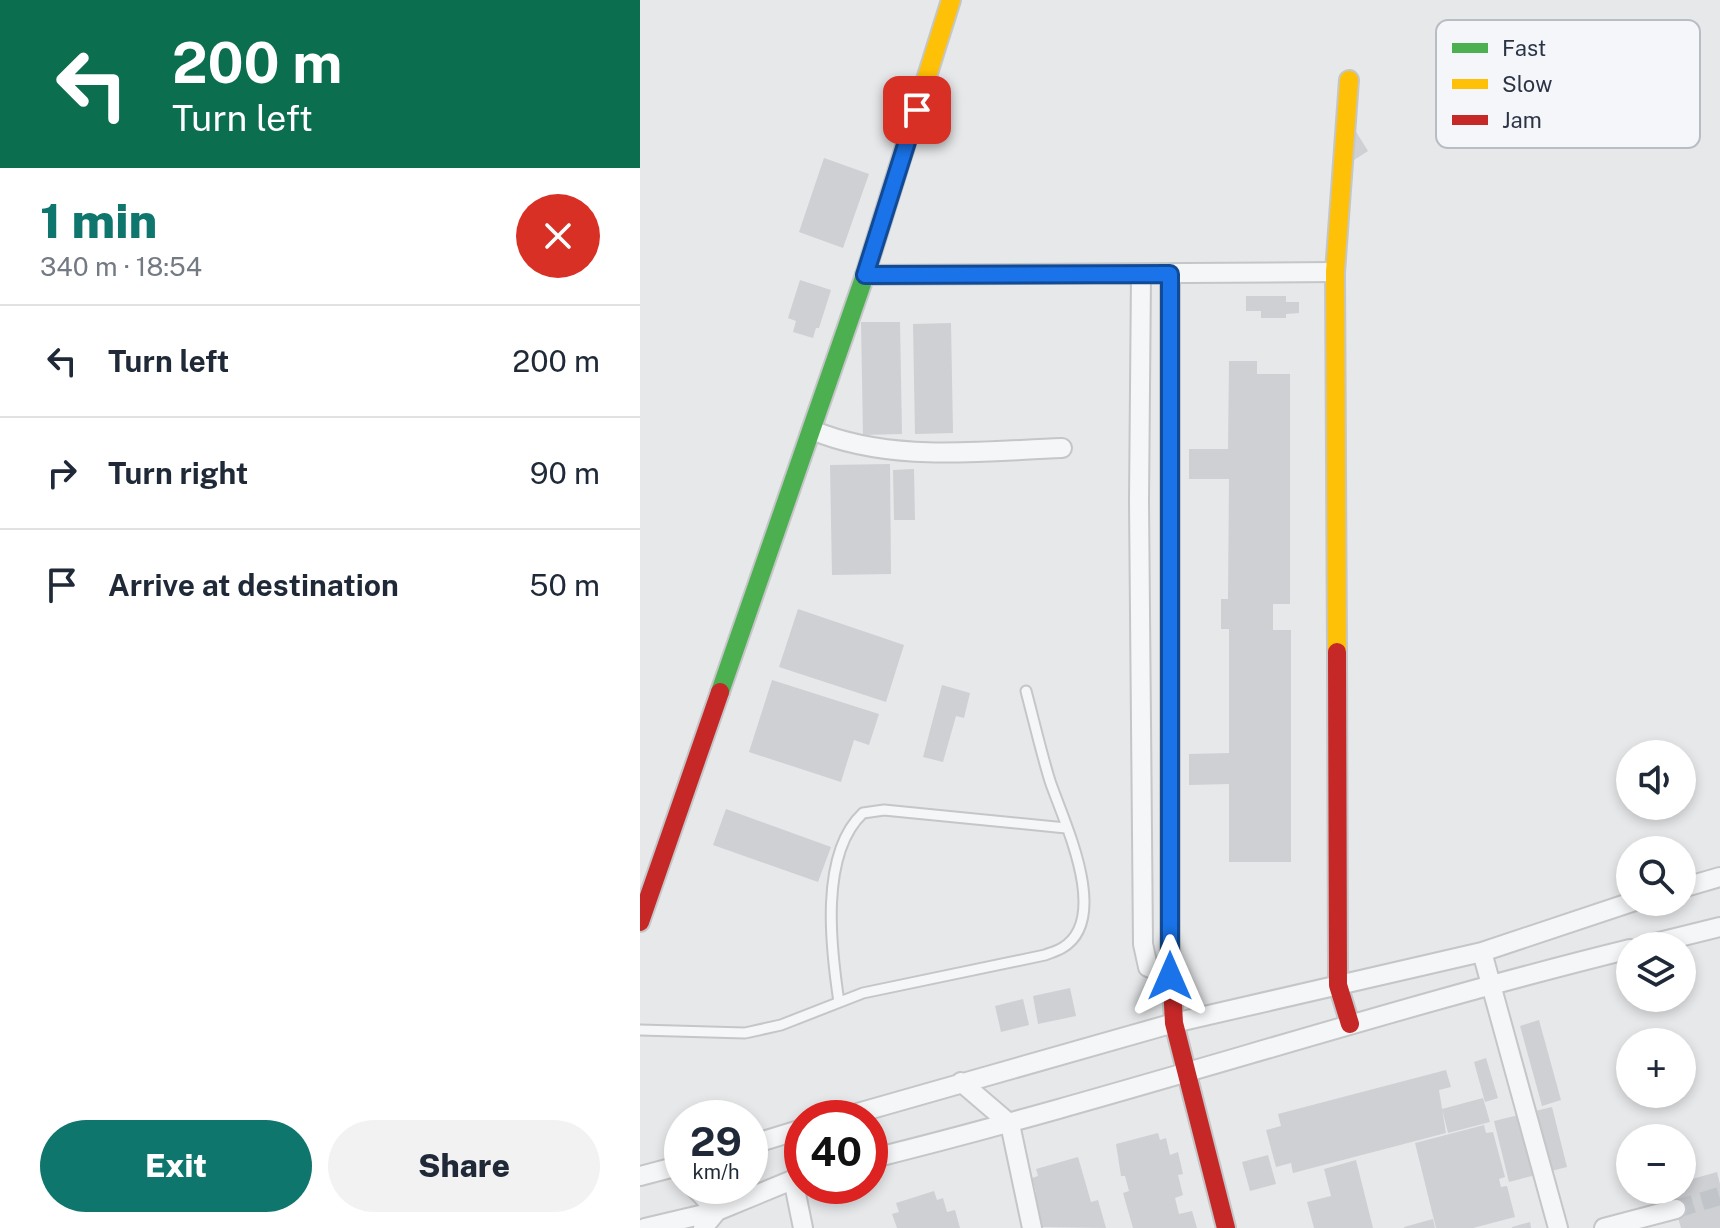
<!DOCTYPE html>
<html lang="en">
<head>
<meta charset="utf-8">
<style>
  :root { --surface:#fff; --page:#f2f2f3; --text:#1f2937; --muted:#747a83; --line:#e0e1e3; --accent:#0f766e }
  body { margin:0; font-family:"Public Sans",sans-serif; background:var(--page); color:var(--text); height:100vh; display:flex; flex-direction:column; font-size:30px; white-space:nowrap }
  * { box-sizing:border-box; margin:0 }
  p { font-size:26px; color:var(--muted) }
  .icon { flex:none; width:44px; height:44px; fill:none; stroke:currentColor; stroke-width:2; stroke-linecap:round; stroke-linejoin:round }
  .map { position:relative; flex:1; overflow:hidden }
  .drawer { display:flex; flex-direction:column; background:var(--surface); width:640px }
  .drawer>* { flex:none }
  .guide { background:#0b6e4f; color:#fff; overflow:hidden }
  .controls { position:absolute; left:976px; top:740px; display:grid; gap:16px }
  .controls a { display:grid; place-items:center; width:80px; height:80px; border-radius:50%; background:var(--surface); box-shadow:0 4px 12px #0003; font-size:40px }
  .speed { position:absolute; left:24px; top:1100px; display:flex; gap:16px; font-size:40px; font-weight:700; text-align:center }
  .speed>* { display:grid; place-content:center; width:104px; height:104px; border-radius:50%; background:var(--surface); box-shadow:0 4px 12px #0003; line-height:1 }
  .speed small { font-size:20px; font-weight:400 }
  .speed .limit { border:12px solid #d22; background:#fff; color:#111 }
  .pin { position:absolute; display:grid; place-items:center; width:68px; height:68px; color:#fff; margin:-34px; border-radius:16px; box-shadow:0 4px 12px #0006 }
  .me { position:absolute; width:88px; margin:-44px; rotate:0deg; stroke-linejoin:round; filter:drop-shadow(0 0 6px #0008) }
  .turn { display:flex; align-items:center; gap:28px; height:168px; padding:0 40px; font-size:36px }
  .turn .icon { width:104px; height:104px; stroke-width:2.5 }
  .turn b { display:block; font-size:56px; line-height:68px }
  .round { display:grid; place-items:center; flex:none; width:84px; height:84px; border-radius:42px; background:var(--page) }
  .overview { display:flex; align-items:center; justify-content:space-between; height:136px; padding:0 40px }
  h1 { font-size:48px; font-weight:800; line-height:60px; color:var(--accent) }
  .button { display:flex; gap:16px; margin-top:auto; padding:16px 40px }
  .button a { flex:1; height:92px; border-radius:48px; background:var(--accent); color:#fff; font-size:32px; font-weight:800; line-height:92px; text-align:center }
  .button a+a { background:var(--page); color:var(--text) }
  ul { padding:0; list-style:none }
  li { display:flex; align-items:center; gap:24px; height:112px; padding:0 40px; border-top:2px solid var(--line) }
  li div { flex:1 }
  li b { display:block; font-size:30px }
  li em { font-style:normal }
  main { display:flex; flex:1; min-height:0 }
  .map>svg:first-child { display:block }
  .building { fill:#ced0d3 }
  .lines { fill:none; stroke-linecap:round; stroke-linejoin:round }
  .street-tunnel { stroke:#c1c4c9; stroke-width:18; stroke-dasharray:18 9; stroke-linecap:butt }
  .lane-casing { stroke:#c4c6c8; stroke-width:13 }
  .street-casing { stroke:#c4c6c8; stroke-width:22 }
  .fast-casing { stroke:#c4c6c8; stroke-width:22 }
  .slow-casing { stroke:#c4c6c8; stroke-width:22 }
  .jam-casing { stroke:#c4c6c8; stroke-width:22 }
  .lane { stroke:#f5f6f7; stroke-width:9 }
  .street { stroke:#f5f6f7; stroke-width:18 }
  .fast { stroke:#4caf50; stroke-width:18 }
  .slow { stroke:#ffc107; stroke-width:18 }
  .jam { stroke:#c62828; stroke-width:18 }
  .route-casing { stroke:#114b97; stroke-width:20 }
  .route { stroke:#1a73e8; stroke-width:14 }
  .key { fill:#f4f6f9; stroke:#b8bcc3; stroke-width:2 }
  .key-label { font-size:22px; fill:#2b3445 }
</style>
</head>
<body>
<main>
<section class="drawer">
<div class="guide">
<div class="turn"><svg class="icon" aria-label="left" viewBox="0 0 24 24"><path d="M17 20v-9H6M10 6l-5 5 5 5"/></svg><div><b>200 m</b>Turn left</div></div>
</div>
<div class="overview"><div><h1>1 min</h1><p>340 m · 18:54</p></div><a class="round" style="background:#d93025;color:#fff"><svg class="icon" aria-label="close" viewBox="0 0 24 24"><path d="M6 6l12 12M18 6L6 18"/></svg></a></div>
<ul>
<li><svg class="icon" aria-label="left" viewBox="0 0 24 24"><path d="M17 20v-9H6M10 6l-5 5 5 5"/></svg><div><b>Turn left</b></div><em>200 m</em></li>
<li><svg class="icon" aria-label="right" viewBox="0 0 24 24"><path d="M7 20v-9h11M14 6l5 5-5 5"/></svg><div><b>Turn right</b></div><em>90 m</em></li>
<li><svg class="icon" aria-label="arrive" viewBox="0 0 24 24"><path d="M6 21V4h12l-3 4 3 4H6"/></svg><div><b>Arrive at destination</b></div><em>50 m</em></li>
</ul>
<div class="button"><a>Exit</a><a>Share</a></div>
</section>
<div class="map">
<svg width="1080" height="1228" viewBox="0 0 1080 1228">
  <rect width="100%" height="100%" fill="#e6e8ea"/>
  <!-- building -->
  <path class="building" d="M 715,130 L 728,151 L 714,160 Z
    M 184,158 L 229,174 L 203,248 L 159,232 Z
    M 160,280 L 191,290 L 179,328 L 176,328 L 173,338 L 153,332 L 156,321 L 148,318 Z
    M 606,296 L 646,296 L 646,302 L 659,302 L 659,313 L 646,314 L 646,318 L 621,318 L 621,311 L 606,311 Z
    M 221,322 L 260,322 L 262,434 L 223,435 Z
    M 311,323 L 313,433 L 275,434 L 273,324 Z
    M 589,361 L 617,361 L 617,374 L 650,374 L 650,604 L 633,604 L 633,630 L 651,630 L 651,862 L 589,862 L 589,784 L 549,785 L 549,754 L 589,753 L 589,629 L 581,629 L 581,599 L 588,599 L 589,479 L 549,479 L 549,449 L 588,449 Z
    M 250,464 L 251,574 L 192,575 L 190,465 Z
    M 274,469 L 275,520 L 254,520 L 253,470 Z
    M 158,609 L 264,645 L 246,702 L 139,667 Z
    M 132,680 L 239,714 L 229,745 L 214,740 L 201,782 L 109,752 Z
    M 302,685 L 330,693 L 324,718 L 316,716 L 303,762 L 283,757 Z
    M 86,809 L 191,847 L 178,882 L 73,845 Z
    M 430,988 L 436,1016 L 398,1024 L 393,996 Z
    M 383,999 L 389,1025 L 361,1032 L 355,1006 Z
    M 899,1020 L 921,1100 L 902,1106 L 880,1026 Z
    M 846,1058 L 858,1098 L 845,1102 L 834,1062 Z
    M 806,1070 L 811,1087 L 799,1090 L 806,1133 L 653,1173 L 651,1163 L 636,1167 L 626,1130 L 641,1126 L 638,1114 Z
    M 843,1098 L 850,1122 L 808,1133 L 802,1109 Z
    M 912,1107 L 927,1167 L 869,1182 L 854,1121 Z
    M 844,1125 L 846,1133 L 853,1132 L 865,1177 L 859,1179 L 861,1187 L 867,1186 L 875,1217 L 833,1228 L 796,1228 L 775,1143 Z
    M 518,1133 L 520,1140 L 526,1138 L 530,1155 L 538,1152 L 543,1174 L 538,1175 L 543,1195 L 535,1198 L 539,1214 L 552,1211 L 557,1228 L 493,1228 L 483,1193 L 489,1191 L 485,1176 L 481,1176 L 476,1144 Z
    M 628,1155 L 636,1184 L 610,1191 L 602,1162 Z
    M 438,1157 L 451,1202 L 458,1200 L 466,1228 L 398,1227 L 389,1194 L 396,1192 L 392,1178 L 398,1176 L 396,1169 Z
    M 716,1160 L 733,1228 L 674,1228 L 667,1202 L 691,1196 L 684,1169 Z
    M 1077,1172 L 1080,1184 L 1080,1228 L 1041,1228 L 1030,1190 L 1042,1190 L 1042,1182 Z
    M 294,1191 L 297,1200 L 303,1198 L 307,1212 L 315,1210 L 320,1228 L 257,1228 L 252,1214 L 259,1212 L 256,1203 Z
    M 793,1219 L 795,1228 L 764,1228 L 764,1227 Z
    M 890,1222 L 891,1228 L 872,1228 L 872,1227 Z"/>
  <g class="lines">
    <!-- street-tunnel -->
    <path class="street-tunnel" d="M 1036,1209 L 1080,1196"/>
    <!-- lane casing -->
    <g class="lane-casing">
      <path id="lane" d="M 199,1002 C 191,949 179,854 223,813 L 244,810 L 426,828
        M 0,1030 L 105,1033 L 141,1025 L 223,993 L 405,955 C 410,953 417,951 422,948 C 472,919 423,820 410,781 C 401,752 394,721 386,691"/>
    </g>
    <!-- street casing -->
    <g class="street-casing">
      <path id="street" d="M 225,275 L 695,272
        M 501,275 L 499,501 L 503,944 L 508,967 L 530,976
        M 172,430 C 251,463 339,451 422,448
        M 1042,888 L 1080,877
        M 1003,946 L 1080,927
        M 842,952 L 918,1228
        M 321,1082 L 370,1124 L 392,1228
        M 200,1118 L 534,1023 L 842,952 L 992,902
        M 110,1145 L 162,1129
        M 230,1159 C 485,1096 734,1012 990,949
        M 0,1176 L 42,1165
        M 153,1179 L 163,1228
        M 53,1186 L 77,1211 L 63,1228
        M 5,1228 L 77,1211 L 162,1176
        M 964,1228 L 1036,1209"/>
    </g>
    <!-- fast casing -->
    <g class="fast-casing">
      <path id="fast" d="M 530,274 L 530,947
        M 80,692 L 225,275 L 278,105"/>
    </g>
    <!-- slow casing -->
    <g class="slow-casing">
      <path id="slow" d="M 278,105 L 311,0
        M 697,652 L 695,272 L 709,80"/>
    </g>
    <!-- jam casing -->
    <g class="jam-casing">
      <path id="jam" d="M 697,652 L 698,985 L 710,1024
        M 0,922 L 80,692
        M 530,947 L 534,1023 L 586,1228"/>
    </g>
    <!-- lane -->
    <use href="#lane" class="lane"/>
    <!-- street -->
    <use href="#street" class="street"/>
    <!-- fast -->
    <use href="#fast" class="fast"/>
    <!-- slow -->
    <use href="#slow" class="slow"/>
    <!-- jam -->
    <use href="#jam" class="jam"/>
  </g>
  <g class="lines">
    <!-- route casing -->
    <g class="route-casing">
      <path id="route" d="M 277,110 L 225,275 L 530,274 L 530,976"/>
    </g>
    <!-- route -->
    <use href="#route" class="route"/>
  </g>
  <!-- legend -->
  <rect x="796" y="20" width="264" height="128" rx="12" class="key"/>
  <rect x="812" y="43" width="36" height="10" fill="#4caf50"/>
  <rect x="812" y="79" width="36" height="10" fill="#ffc107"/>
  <rect x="812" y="115" width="36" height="10" fill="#c62828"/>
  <g class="key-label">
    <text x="862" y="56">Fast</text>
    <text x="862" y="92">Slow</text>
    <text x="862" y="128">Jam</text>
  </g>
</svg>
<div class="controls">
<a><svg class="icon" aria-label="sound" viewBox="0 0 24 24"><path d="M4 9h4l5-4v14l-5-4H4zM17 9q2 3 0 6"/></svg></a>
<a><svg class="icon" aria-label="search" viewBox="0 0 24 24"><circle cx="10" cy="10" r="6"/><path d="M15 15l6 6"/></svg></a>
<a><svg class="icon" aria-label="layers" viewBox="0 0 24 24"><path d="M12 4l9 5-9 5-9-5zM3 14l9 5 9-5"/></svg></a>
<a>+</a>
<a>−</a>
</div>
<div class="speed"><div>29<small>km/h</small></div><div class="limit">40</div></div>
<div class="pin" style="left:277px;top:110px;background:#d93025"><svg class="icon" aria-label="arrive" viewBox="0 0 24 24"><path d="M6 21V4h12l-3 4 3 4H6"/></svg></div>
<svg class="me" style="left:530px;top:976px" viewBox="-20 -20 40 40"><path d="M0-17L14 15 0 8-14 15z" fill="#1a73e8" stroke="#fff" stroke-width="4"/></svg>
</div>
</main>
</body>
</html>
